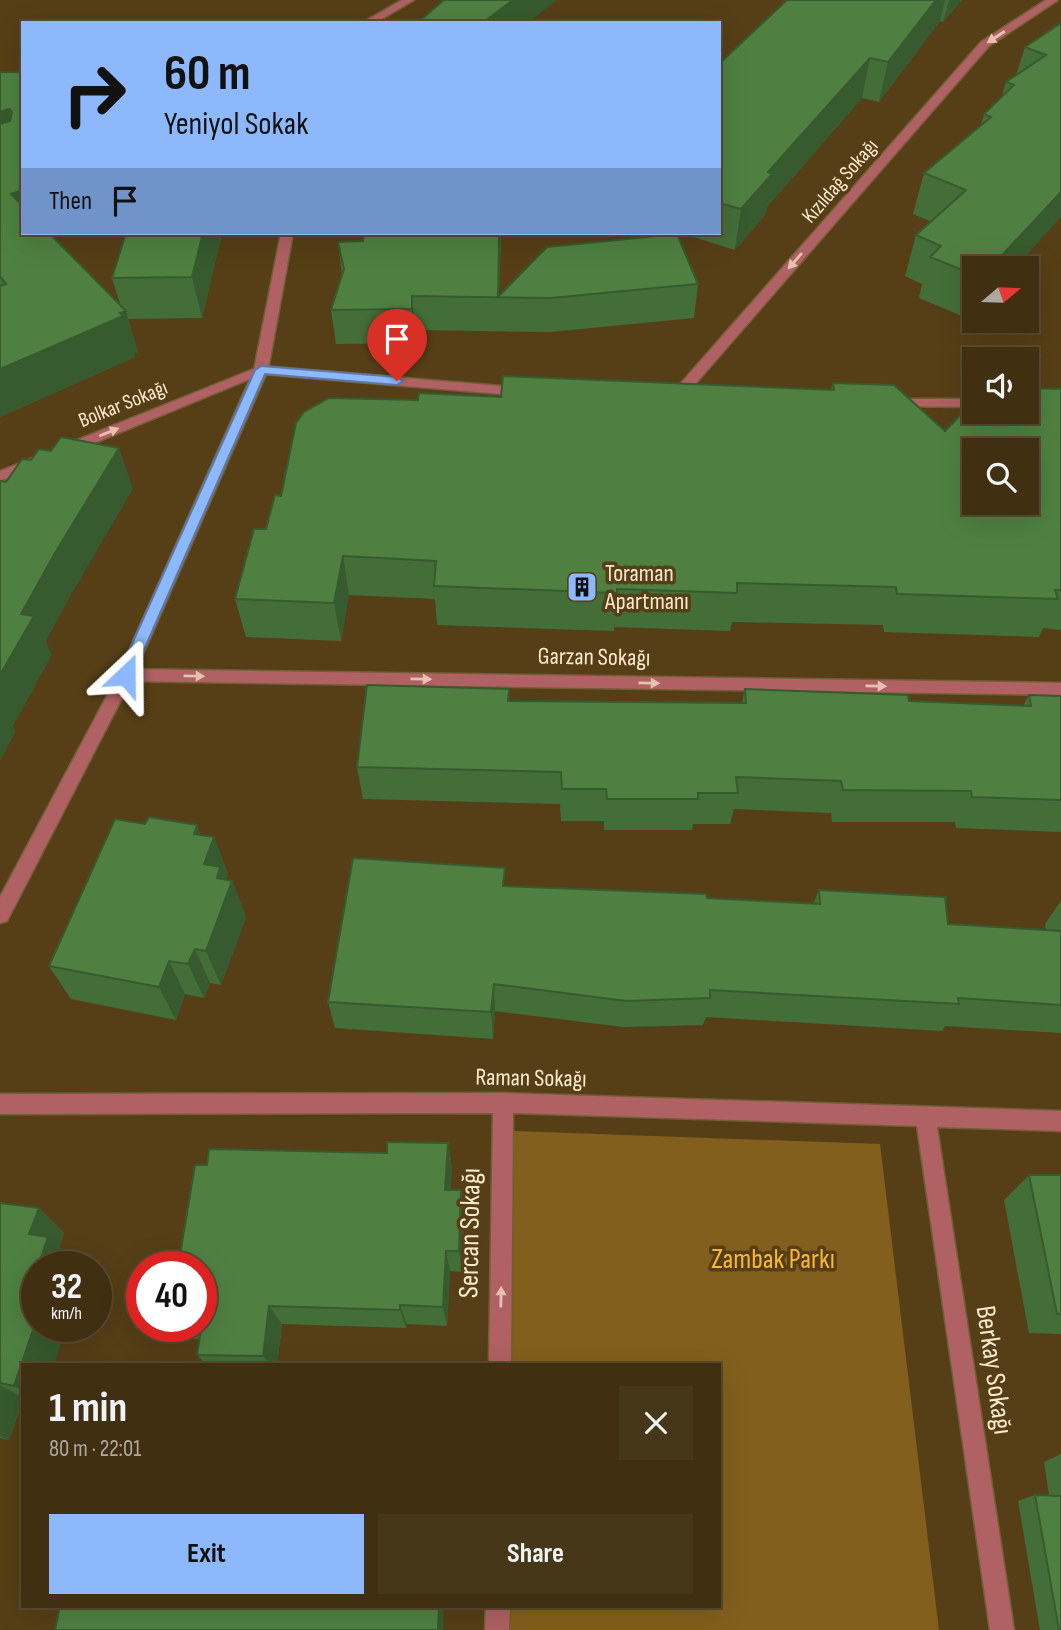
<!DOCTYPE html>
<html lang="en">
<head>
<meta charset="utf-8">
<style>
  :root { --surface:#402f10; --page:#473719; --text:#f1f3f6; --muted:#aea99f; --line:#594a30; --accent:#8db9fc }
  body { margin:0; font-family:"Sofia Sans Condensed",sans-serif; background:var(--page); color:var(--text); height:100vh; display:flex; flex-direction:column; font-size:26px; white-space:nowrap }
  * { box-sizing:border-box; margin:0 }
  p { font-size:23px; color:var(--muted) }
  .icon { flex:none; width:38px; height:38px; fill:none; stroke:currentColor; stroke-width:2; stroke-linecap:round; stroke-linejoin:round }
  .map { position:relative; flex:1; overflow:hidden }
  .details { position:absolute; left:21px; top:1363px; width:700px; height:245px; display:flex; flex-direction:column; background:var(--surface); border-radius:0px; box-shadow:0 7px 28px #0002,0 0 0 2px var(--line) }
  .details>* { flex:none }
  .banner { position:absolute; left:21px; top:21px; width:700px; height:214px; border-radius:0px; box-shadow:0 7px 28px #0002,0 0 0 2px var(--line); background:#8db9fc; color:#111; overflow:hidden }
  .needle { width:46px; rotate:71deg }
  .buttons { position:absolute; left:962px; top:256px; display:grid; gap:14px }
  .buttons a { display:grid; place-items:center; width:77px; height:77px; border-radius:0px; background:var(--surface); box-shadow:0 7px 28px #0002,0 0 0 2px var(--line); font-size:35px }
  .speed { position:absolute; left:21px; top:1251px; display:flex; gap:14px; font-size:35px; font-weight:700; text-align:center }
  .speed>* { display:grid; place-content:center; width:91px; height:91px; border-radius:50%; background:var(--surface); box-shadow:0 7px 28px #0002,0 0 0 2px var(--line); line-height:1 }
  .speed small { font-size:18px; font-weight:400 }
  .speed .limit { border:10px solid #d22; background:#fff; color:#111 }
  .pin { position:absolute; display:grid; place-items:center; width:60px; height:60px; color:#fff; margin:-72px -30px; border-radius:50% 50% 50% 0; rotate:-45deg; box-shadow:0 0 7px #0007 }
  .pin .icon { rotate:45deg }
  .me { position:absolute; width:77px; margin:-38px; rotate:23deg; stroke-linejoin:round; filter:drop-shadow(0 0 5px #0008) }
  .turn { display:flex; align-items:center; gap:24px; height:147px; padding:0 28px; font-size:32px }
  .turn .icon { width:91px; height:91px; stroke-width:2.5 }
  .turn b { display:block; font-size:49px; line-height:60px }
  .then { display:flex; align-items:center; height:66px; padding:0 28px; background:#0003; gap:14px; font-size:26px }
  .round { display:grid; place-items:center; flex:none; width:74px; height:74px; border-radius:0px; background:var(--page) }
  .summary { display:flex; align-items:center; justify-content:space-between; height:119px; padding:0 28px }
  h1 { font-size:42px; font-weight:700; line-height:52px }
  .action { display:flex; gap:14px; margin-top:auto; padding:14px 28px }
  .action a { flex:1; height:80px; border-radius:0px; background:var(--accent); color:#111; font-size:28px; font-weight:700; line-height:80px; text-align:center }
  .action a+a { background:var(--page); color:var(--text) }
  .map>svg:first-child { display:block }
  .green { fill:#825f1c }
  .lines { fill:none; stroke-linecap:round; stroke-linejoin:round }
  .minor-casing { stroke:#745e37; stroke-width:3 }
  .tertiary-casing { stroke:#745e37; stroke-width:3 }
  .minor { fill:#af6163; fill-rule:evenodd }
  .tertiary { fill:#af6163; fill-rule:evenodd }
  .wall { fill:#446e38 }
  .shaded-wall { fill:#375a2e }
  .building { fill:#4f8041; stroke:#375a2e; stroke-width:2; fill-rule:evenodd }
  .oneway { fill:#e6c1ad }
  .route { fill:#8db9fc; stroke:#5c78a4; stroke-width:2 }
  .labels { text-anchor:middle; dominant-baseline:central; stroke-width:7; stroke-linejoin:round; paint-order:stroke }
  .far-street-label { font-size:21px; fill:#fdeacd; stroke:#563f16 }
  .poi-label { font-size:24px; fill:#fdeacd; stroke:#563f16; text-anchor:start }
  .street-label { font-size:24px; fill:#fdeacd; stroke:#563f16 }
  .near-street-label { font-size:28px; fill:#fdeacd; stroke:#563f16 }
  .near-park-label { font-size:28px; fill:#fab736; stroke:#563f16 }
</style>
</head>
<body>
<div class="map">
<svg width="1061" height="1630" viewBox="0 0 1061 1630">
  <rect width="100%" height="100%" fill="#563f16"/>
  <!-- green -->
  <path class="green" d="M 514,1131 L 880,1144 L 939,1630 L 506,1630 L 507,1607 L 719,1606 L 719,1365 L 511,1365 Z"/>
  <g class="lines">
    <!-- minor casing -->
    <g class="minor-casing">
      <path id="minor" d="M 1046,0 L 1058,0 L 989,46 L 677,405 L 667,405 L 667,399 L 981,42 Z
        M 261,366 L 524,388 L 531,392 L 524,396 L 262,374 L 70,453 L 65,455 L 58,450 L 60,447 Z
        M 891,399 L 975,399 L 975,407 L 886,406 L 884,403 Z
        M 36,457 L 41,459 L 41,465 L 0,481 L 0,471 Z
        M 126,669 L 1061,683 L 1061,695 L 126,681 L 118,675 Z
        M 503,1093 L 1061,1111 L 1061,1131 L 937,1127 L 1014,1630 L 990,1630 L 917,1126 L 513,1113 L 511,1365 L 489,1365 L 493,1113 L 0,1114 L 0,1094 Z
        M 486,1606 L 510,1606 L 509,1630 L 485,1630 Z"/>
    </g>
    <!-- tertiary casing -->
    <g class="tertiary-casing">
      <path id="tertiary" d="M 402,0 L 414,0 L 375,23 L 362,23 Z
        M 281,233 L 293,233 L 268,370 L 134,675 L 7,921 L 0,923 L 0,897 L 118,675 L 254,370 Z"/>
    </g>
    <!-- minor -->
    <use href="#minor" class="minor"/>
    <!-- tertiary -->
    <use href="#tertiary" class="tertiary"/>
  </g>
  <!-- wall -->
  <path class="wall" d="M 787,0 L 962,0 L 943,22 L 940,21 L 879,102 L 862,98 L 767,207 L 765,215 L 735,250 L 681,233 L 719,233 L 719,64 Z
    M 1061,23 L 1061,217 L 1014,268 L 975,268 L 975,311 L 967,318 L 919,298 L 922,284 L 905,276 L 916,235 L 932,222 L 913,214 L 924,173 L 981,125 L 984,114 L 1001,98 L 1006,82 L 1016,75 L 1025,47 Z
    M 0,72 L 23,72 L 23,233 L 120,304 L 112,278 L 126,233 L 222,233 L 202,318 L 128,319 L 138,352 L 134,353 L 135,357 L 0,417 Z
    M 364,233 L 501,233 L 499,295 L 698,284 L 694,318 L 550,332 L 415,330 L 415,343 L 336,344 L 331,310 L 342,275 L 338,242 L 363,241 Z
    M 833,383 L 945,431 L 1061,389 L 1061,630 L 1043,628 L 1039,637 L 884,632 L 883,625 L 732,622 L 730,631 L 614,627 L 614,631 L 437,625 L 435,599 L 349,595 L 341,641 L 246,637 L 235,599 L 281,496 L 418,400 L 501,397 L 831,390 Z
    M 509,689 L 509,701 L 742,702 L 745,689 L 909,701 L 1023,706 L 1029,695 L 1061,696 L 1061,832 L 956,828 L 955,822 L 832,822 L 831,813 L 734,809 L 730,824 L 693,824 L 692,830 L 604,830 L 604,821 L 561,821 L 560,804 L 363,799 L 357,767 Z
    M 145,824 L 197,825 L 200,835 L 214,837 L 228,874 L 226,880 L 232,881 L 246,917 L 221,985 L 210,983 L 204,998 L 185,994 L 176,1020 L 71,999 L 49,966 Z
    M 505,886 L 813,904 L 819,890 L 948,924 L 1046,930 L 1045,924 L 1061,901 L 1061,1033 L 945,1026 L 942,1031 L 706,1017 L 703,1025 L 623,1027 L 495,1011 L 493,1039 L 335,1028 L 328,1002 Z
    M 448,1143 L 452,1168 L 450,1190 L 461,1190 L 464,1213 L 462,1272 L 450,1271 L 447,1326 L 407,1324 L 406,1328 L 282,1324 L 277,1365 L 207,1365 L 197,1355 L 199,1339 L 187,1339 L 175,1326 L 201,1326 L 201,1267 L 207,1165 L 387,1153 Z
    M 1029,1175 L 1061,1175 L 1061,1334 L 1029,1333 L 1004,1200 Z
    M 0,1203 L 39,1208 L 64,1233 L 59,1247 L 74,1260 L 71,1267 L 37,1267 L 23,1365 L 23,1400 L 9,1440 L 0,1438 Z
    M 1061,1454 L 1061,1630 L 1040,1630 L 1018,1501 L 1035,1495 L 1049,1495 L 1044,1462 Z"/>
  <!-- shaded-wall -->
  <path class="shaded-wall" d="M 513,0 L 557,0 L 527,23 L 482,23 Z
    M 936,0 L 945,0 L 940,21 L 879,102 L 888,62 Z
    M 949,0 L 962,0 L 943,22 Z
    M 870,58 L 862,98 L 767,207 L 765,215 L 735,250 L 741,209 L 768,172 Z
    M 9,109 L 22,149 L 0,157 L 0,112 Z
    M 23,190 L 23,228 L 11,194 Z
    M 1061,192 L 1061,217 L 1014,268 L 990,268 Z
    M 203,233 L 222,233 L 202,318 L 192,277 Z
    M 499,233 L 501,233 L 499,297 L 498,297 Z
    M 975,295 L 975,311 L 967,318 Z
    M 412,296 L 415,330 L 415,343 L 412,309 Z
    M 126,311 L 138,352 L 134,353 L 135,357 L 0,417 L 0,369 Z
    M 119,448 L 133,489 L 72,593 L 46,641 L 52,655 L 13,726 L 16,731 L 0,761 L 0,675 L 21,614 L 55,553 Z
    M 343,556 L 349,595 L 341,641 L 334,603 Z
    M 197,825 L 208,854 L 214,837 L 228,874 L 225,881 L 232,881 L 246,917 L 221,985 L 206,951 L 204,864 L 194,834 Z
    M 195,949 L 210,983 L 204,998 L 188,964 Z
    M 169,961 L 185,994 L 176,1020 L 159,987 Z
    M 494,984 L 495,1011 L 493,1039 L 491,1012 Z
    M 448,1143 L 452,1168 L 449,1213 L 445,1190 Z
    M 461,1190 L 464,1213 L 462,1272 L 459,1251 Z
    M 39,1208 L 64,1233 L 59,1247 L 74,1260 L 71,1267 L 38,1267 L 29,1234 Z
    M 446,1251 L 450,1271 L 447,1326 L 443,1307 Z
    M 37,1270 L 37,1301 L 28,1295 Z
    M 400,1305 L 407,1324 L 406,1328 L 400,1310 Z
    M 269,1306 L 282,1324 L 277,1365 L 271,1365 L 263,1356 Z
    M 37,1318 L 37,1326 L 67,1326 L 54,1365 L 23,1365 L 23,1391 L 14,1386 Z
    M 0,1385 L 23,1398 L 9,1440 L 0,1436 Z
    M 439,1606 L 444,1606 L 443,1630 L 438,1630 Z"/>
  <!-- building -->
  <path class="building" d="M 444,0 L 513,0 L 482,23 L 417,23 Z
    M 787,0 L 936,0 L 888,62 L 870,58 L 768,172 L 772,174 L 741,209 L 719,203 L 719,64 Z
    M 1061,23 L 1061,192 L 990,268 L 975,268 L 975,275 L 930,257 L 941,246 L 916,235 L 966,190 L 924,173 L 991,117 L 984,114 L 1014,85 L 1006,82 L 1046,55 L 1025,47 Z
    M 0,72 L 23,72 L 23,190 L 11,194 L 23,206 L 23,233 L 49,233 L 126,311 L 120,313 L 123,316 L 0,369 L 0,286 L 6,284 L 0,276 L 0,124 L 10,121 L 12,112 L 9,109 L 0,112 Z
    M 126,233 L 203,233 L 192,277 L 112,278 Z
    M 364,233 L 499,233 L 498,297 L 547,247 L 677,234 L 698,284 L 551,298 L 412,296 L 412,309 L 331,310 L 344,269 L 338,242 L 363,241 Z
    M 503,376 L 834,390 L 833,383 L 894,385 L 945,431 L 975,400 L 975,411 L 1027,411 L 1027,388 L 1061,389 L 1061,590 L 1055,590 L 1058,599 L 897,594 L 896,587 L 737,583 L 737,593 L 617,589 L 617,593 L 434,586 L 436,561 L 343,556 L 334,603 L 235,599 L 254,529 L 266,529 L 275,495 L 281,496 L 296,423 L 304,412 L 329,398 L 418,400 L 419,393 L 501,397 ZM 975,450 L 1027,450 L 1027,502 L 975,502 Z
    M 61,437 L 119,448 L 55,553 L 21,614 L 34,616 L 0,675 L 0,481 L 6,482 L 22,459 L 31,460 L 39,449 L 51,451 Z
    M 367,685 L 509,689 L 508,701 L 746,703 L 745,689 L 908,695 L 909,701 L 1031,706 L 1029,695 L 1061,696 L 1061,800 L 972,797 L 971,791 L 843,790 L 841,781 L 736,777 L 738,793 L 698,793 L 698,799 L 607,799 L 606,789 L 562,789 L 561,772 L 357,767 Z
    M 149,817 L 197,825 L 194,834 L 214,837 L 204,864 L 220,867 L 217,878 L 232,881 L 206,951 L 195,949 L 188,964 L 169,961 L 159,987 L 49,966 L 115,819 L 145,824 Z
    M 353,858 L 505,868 L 503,886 L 706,894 L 707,898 L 820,904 L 819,890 L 945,897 L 948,924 L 1061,931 L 1061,1005 L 958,998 L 959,1004 L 710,990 L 710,998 L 626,1001 L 494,984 L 491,1012 L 328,1002 Z
    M 387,1142 L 448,1143 L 445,1190 L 461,1190 L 459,1251 L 446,1251 L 443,1307 L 400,1305 L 400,1310 L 269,1306 L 263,1356 L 197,1355 L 202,1322 L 201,1267 L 178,1267 L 195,1165 L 207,1165 L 209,1149 L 387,1153 Z
    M 1029,1175 L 1061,1175 L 1061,1314 L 1057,1314 Z
    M 0,1203 L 39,1208 L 29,1234 L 48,1237 L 38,1267 L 37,1267 L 37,1270 L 28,1295 L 37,1296 L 37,1318 L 14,1386 L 0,1383 Z
    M 1035,1495 L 1061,1496 L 1061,1630 L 1059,1630 Z
    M 60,1606 L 439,1606 L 438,1630 L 55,1630 Z"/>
  <!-- one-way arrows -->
  <defs><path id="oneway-solid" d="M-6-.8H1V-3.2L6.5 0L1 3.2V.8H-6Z" transform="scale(1.75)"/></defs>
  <g class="oneway">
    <use href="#oneway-solid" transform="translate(996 37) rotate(147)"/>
    <use href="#oneway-solid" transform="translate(795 261) rotate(131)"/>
    <use href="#oneway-solid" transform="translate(109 432) rotate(-22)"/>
    <use href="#oneway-solid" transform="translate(194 676) rotate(1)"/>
    <use href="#oneway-solid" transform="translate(421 679) rotate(1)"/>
    <use href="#oneway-solid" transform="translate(649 683) rotate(1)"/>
    <use href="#oneway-solid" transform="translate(876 686) rotate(1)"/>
    <use href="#oneway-solid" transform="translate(501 1297) rotate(-89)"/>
  </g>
  <!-- route -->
  <path class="route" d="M 261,366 L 397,377 L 403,381 L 397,385 L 265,374 L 133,675 L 131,679 L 120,679 L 118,675 L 255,370 Z"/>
  <!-- icons -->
  <defs>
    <g id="building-square" transform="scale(1.575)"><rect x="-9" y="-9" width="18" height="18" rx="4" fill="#8db9fc" stroke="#563f16"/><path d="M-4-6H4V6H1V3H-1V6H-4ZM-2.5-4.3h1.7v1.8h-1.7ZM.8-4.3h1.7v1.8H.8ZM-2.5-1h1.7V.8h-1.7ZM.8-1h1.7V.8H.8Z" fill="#111"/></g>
  </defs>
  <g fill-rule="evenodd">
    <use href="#building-square" x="582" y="587"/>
  </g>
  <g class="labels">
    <!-- far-street labels -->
    <g class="far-street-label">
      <text transform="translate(840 181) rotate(-49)">Kızıldağ Sokağı</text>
      <text transform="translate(123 404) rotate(-22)">Bolkar Sokağı</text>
    </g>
    <!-- poi labels -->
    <g class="poi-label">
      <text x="605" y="573">Toraman<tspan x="605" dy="28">Apartmanı</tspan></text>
    </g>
    <!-- street labels -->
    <g class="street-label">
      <text transform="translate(594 657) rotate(1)">Garzan Sokağı</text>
      <text transform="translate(531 1078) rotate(1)">Raman Sokağı</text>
    </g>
    <!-- near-street labels -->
    <g class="near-street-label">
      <text transform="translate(470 1233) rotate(-89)">Sercan Sokağı</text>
      <text transform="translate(994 1370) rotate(82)">Berkay Sokağı</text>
    </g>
    <!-- near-park labels -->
    <g class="near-park-label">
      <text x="773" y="1259">Zambak Parkı</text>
    </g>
  </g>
</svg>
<div class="buttons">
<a><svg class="needle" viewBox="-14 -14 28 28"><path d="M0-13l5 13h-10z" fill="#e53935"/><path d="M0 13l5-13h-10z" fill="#aea99f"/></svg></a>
<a><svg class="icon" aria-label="sound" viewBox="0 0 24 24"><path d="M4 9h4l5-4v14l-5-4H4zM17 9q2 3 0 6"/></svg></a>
<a><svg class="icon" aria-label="search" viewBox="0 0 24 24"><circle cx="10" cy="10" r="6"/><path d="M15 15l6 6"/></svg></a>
</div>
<div class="speed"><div>32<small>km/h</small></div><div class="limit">40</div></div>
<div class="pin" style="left:397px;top:381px;background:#d93025"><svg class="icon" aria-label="arrive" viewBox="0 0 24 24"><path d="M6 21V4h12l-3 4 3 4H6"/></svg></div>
<svg class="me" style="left:126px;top:675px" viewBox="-20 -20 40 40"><path d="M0-17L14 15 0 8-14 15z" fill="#8db9fc" stroke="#fff" stroke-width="4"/></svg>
<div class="banner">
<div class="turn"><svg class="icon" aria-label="right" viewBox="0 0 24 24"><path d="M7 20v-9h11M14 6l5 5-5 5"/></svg><div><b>60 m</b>Yeniyol Sokak</div></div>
<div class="then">Then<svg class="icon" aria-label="arrive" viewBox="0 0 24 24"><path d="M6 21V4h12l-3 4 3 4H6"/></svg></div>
</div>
<section class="details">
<div class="summary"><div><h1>1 min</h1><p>80 m · 22:01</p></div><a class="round"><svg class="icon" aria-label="close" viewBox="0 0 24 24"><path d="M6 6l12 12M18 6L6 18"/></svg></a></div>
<div class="action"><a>Exit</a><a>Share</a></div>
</section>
</div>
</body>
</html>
